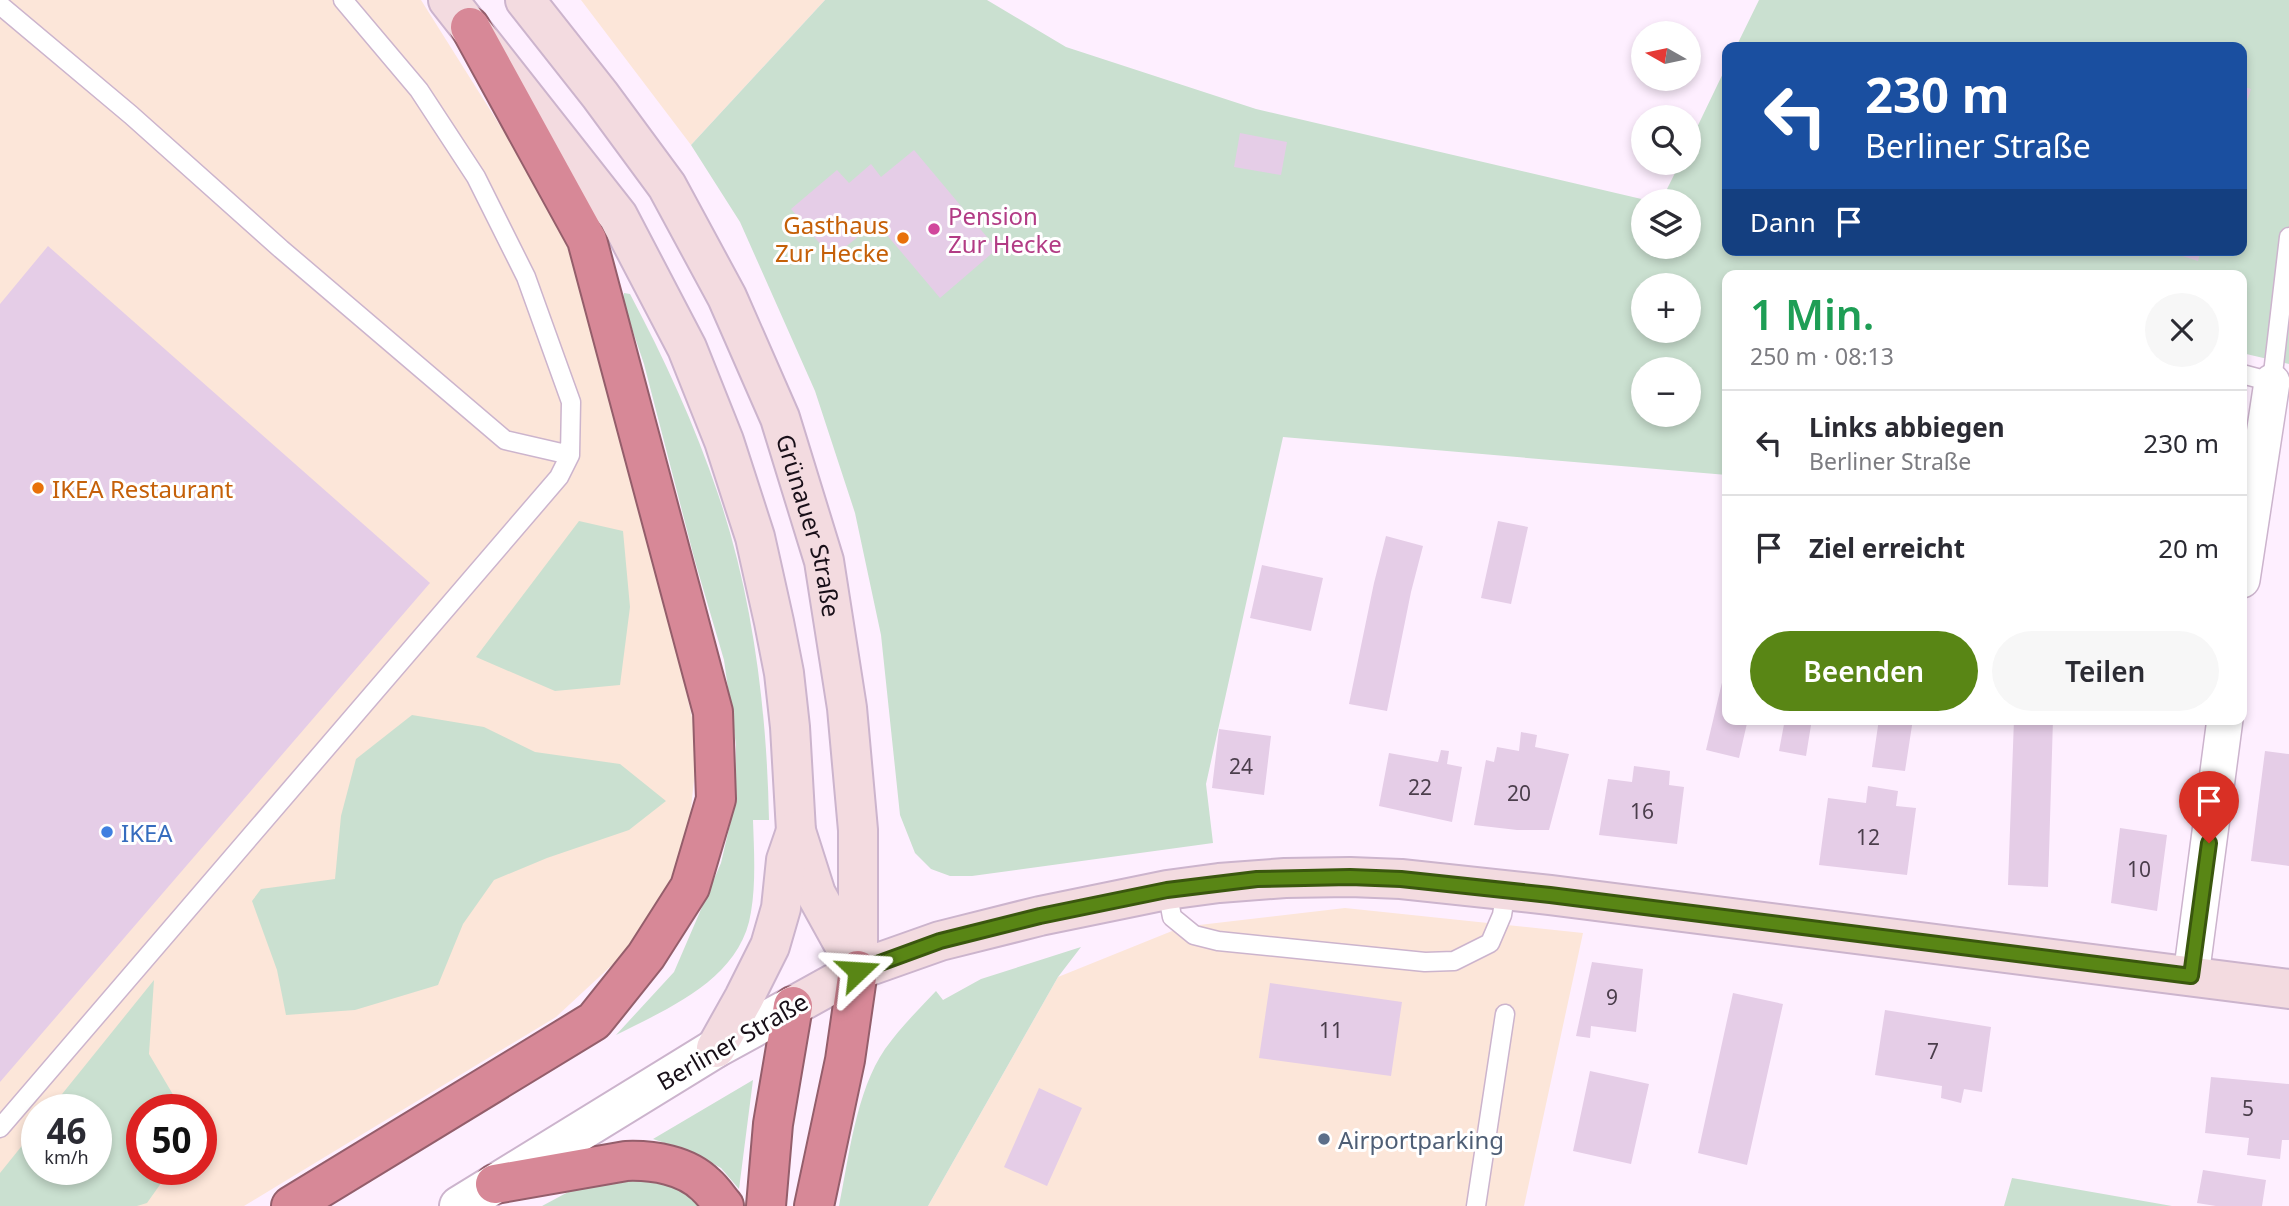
<!DOCTYPE html>
<html lang="de">
<head>
<meta charset="utf-8">
<style>
  :root { --surface:#fff; --page:#f7f7f7; --text:#2b2b33; --muted:#7c7c81; --line:#e1e1e2; --accent:#598615 }
  body { margin:0; font-family:"Noto Sans",sans-serif; background:var(--page); color:var(--text); height:100vh; display:flex; flex-direction:column; font-size:26px; white-space:nowrap }
  * { box-sizing:border-box; margin:0 }
  p { font-size:23px; color:var(--muted) }
  .icon { flex:none; width:38px; height:38px; fill:none; stroke:currentColor; stroke-width:2; stroke-linecap:round; stroke-linejoin:round }
  .map { position:relative; flex:1; overflow:hidden }
  .sheet { position:absolute; left:1722px; top:270px; width:525px; height:455px; display:flex; flex-direction:column; background:var(--surface); border-radius:14px; box-shadow:0 4px 10px #0003 }
  .sheet>* { flex:none }
  .hud { position:absolute; left:1722px; top:42px; width:525px; height:214px; border-radius:14px; box-shadow:0 4px 10px #0003; background:#1a4fa0; color:#fff; overflow:hidden }
  .needle { width:46px; rotate:279deg }
  .controls { position:absolute; left:1631px; top:21px; display:grid; gap:14px }
  .controls a { display:grid; place-items:center; width:70px; height:70px; border-radius:50%; background:var(--surface); box-shadow:0 4px 10px #0003; font-size:35px }
  .speed { position:absolute; left:21px; top:1094px; display:flex; gap:14px; font-size:35px; font-weight:700; text-align:center }
  .speed>* { display:grid; place-content:center; width:91px; height:91px; border-radius:50%; background:var(--surface); box-shadow:0 4px 10px #0003; line-height:1 }
  .speed small { font-size:18px; font-weight:400 }
  .speed .limit { border:10px solid #d22; background:#fff; color:#111 }
  .pin { position:absolute; display:grid; place-items:center; width:60px; height:60px; color:#fff; margin:-72px -30px; border-radius:50% 50% 50% 0; rotate:-45deg; box-shadow:0 0 7px #0007 }
  .pin .icon { rotate:45deg }
  .me { position:absolute; width:77px; margin:-38px; rotate:70deg; stroke-linejoin:round; filter:drop-shadow(0 0 5px #0008) }
  .turn { display:flex; align-items:center; gap:24px; height:147px; padding:0 28px; font-size:32px }
  .turn .icon { width:91px; height:91px; stroke-width:2.5 }
  .turn b { display:block; font-size:49px; line-height:60px }
  .then { display:flex; align-items:center; height:66px; padding:0 28px; background:#0003; gap:14px; font-size:26px }
  .round { display:grid; place-items:center; flex:none; width:74px; height:74px; border-radius:37px; background:var(--page) }
  .headline { display:flex; align-items:center; justify-content:space-between; height:119px; padding:0 28px }
  h1 { font-size:42px; font-weight:600; line-height:52px; color:#1e9e55 }
  .primary-button { display:flex; gap:14px; margin-top:auto; padding:14px 28px }
  .primary-button a { flex:1; height:80px; border-radius:42px; background:var(--accent); color:#fff; font-size:28px; font-weight:600; line-height:80px; text-align:center }
  .primary-button a+a { background:var(--page); color:var(--text) }
  ul { padding:0; list-style:none }
  li { display:flex; align-items:center; gap:21px; height:105px; padding:0 28px; border-top:2px solid var(--line) }
  li div { flex:1 }
  li b { display:block; font-size:26px }
  li em { font-style:normal }
  .map>svg:first-child { display:block }
  .commercial { fill:#fce6d9; fill-rule:evenodd }
  .green { fill:#cae0d0; fill-rule:evenodd }
  .building { fill:#e5cde7 }
  .lines { fill:none; stroke-linecap:round; stroke-linejoin:round }
  .service-casing { stroke:#ccb4cd; stroke-width:21 }
  .minor-casing { stroke:#ccb4cd; stroke-width:38 }
  .tertiary-casing { stroke:#ccb4cd; stroke-width:42 }
  .secondary-casing { stroke:#ccb4cd; stroke-width:42 }
  .motorway-casing { stroke:#945e6b; stroke-width:42 }
  .service { stroke:#fff; stroke-width:18 }
  .minor { stroke:#fff; stroke-width:35 }
  .tertiary { stroke:#fff; stroke-width:38 }
  .secondary { stroke:#f3dbe0; stroke-width:38 }
  .motorway { stroke:#d78897; stroke-width:38 }
  .route-casing { stroke:#3a570e; stroke-width:18 }
  .route { stroke:#598615; stroke-width:12 }
  .hotel-dot { fill:#d1479c; stroke:#fff; stroke-width:2.5 }
  .food-dot { fill:#e8710a; stroke:#fff; stroke-width:2.5 }
  .shop-dot { fill:#3f7fe0; stroke:#fff; stroke-width:2.5 }
  .service-dot { fill:#5c6f8a; stroke:#fff; stroke-width:2.5 }
  .labels { text-anchor:middle; dominant-baseline:central; stroke-width:6; stroke-linejoin:round; paint-order:stroke }
  .number-label { font-size:21px; fill:#4b3e4c }
  .hotel-label { font-size:24px; fill:#b23c85; stroke:#fff; text-anchor:start }
  .food-label { font-size:24px; fill:#c56008; stroke:#fff; text-anchor:end }
  .street-label { font-size:24px; fill:#180f18; stroke:#fff }
  .shop-label { font-size:24px; fill:#366cbe; stroke:#fff; text-anchor:start }
  .service-label { font-size:24px; fill:#4e5e75; stroke:#fff; text-anchor:start }
</style>
</head>
<body>
<div class="map">
<svg width="2289" height="1206" viewBox="0 0 2289 1206">
  <rect width="100%" height="100%" fill="#feefff"/>
  <!-- commercial -->
  <path class="commercial" d="M 0,0 L 421,0 L 558,218 L 584,299 L 654,548 L 698,744 L 689,827 L 674,872 L 639,940 L 556,1017 L 244,1206 L 0,1206 ZM 37,1110 L 96,1110 L 96,1169 L 37,1169 ZM 142,1110 L 201,1110 L 201,1169 L 142,1169 Z
    M 581,0 L 825,0 L 691,145 Z
    M 1345,908 L 1583,933 L 1524,1206 L 928,1206 L 1058,977 L 1182,927 Z"/>
  <!-- green -->
  <path class="green" d="M 825,0 L 987,0 L 1066,47 L 1256,109 L 1650,201 L 1643,201 L 1643,247 L 1689,247 L 1689,201 L 1661,201 L 1680,163 L 1689,163 L 1689,144 L 1727,65 L 1727,250 L 2242,250 L 2242,47 L 1736,47 L 1759,0 L 2289,0 L 2289,364 L 2242,353 L 2242,275 L 1727,275 L 1727,475 L 1283,437 L 1206,784 L 1213,843 L 972,876 L 950,876 L 931,869 L 915,853 L 900,815 L 881,635 L 855,513 L 815,391 L 740,222 L 691,145 ZM 1643,285 L 1689,285 L 1689,331 L 1643,331 ZM 1643,369 L 1689,369 L 1689,415 L 1643,415 Z
    M 624,293 L 630,294 C 664,358 695,425 718,494 C 753,596 767,712 769,820 L 753,820 C 754,851 756,882 751,912 C 741,979 669,1008 616,1035 L 674,972 L 721,863 L 734,807 L 736,745 L 724,660 L 695,561 L 644,364 L 623,302 Z
    M 579,521 L 623,531 L 630,607 L 620,685 L 555,691 L 476,657 Z
    M 412,715 L 484,727 L 535,752 L 620,764 L 666,801 L 629,830 L 547,858 L 494,880 L 463,924 L 438,985 L 355,1010 L 286,1015 L 277,970 L 252,901 L 261,889 L 335,879 L 341,816 L 356,759 Z
    M 1081,947 L 1058,977 L 928,1206 L 839,1206 C 849,1157 856,1091 885,1049 C 900,1028 918,1010 936,991 L 943,1000 L 981,979 Z
    M 154,980 L 149,1054 L 178,1103 L 178,1109 L 142,1110 L 142,1169 L 171,1169 L 147,1203 L 137,1206 L 0,1206 L 0,1173 L 37,1127 L 37,1169 L 96,1169 L 96,1110 L 50,1109 Z
    M 753,1080 L 739,1189 L 721,1168 L 694,1153 L 653,1139 Z
    M 607,1176 L 647,1176 L 678,1187 L 706,1206 L 542,1206 L 570,1191 Z
    M 2012,1178 L 2172,1206 L 2004,1206 Z"/>
  <!-- building -->
  <path class="building" d="M 2242,86 L 2251,89 L 2242,117 Z
    M 1240,133 L 1287,142 L 1281,175 L 1234,167 Z
    M 914,150 L 997,249 L 940,298 L 876,222 L 832,258 L 791,209 L 837,170 L 849,183 L 871,164 L 881,177 Z
    M 48,246 L 430,583 L 0,1082 L 0,304 Z
    M 2164,250 L 2201,250 L 2198,261 Z
    M 1498,521 L 1528,527 L 1511,604 L 1481,598 Z
    M 1386,536 L 1423,546 L 1411,592 L 1387,711 L 1349,704 L 1374,583 Z
    M 1262,565 L 1323,578 L 1311,631 L 1250,618 Z
    M 1724,674 L 1727,675 L 1727,719 L 1748,719 L 1739,758 L 1706,750 Z
    M 1785,719 L 1812,719 L 1806,756 L 1779,751 Z
    M 1879,719 L 1913,719 L 1905,771 L 1872,767 Z
    M 2014,719 L 2053,719 L 2048,887 L 2008,885 Z
    M 1219,729 L 1271,736 L 1264,795 L 1212,788 Z
    M 1521,732 L 1537,735 L 1535,747 L 1569,754 L 1549,830 L 1517,830 L 1474,825 L 1486,760 L 1494,762 L 1497,747 L 1519,751 Z
    M 1441,750 L 1449,751 L 1447,764 L 1462,767 L 1452,822 L 1379,806 L 1389,753 L 1438,762 Z
    M 2265,751 L 2289,754 L 2289,866 L 2251,861 Z
    M 1634,766 L 1670,771 L 1669,785 L 1684,787 L 1677,844 L 1599,835 L 1608,779 L 1632,782 Z
    M 1868,786 L 1898,791 L 1896,806 L 1916,808 L 1907,875 L 1819,865 L 1828,798 L 1866,803 Z
    M 2120,828 L 2167,835 L 2157,911 L 2111,903 Z
    M 1592,962 L 1643,969 L 1636,1032 L 1591,1026 L 1590,1038 L 1576,1036 Z
    M 1270,983 L 1402,1002 L 1391,1076 L 1259,1058 Z
    M 1733,993 L 1783,1004 L 1747,1165 L 1698,1153 Z
    M 1885,1010 L 1991,1027 L 1982,1092 L 1964,1089 L 1961,1103 L 1941,1098 L 1942,1086 L 1875,1075 Z
    M 1590,1071 L 1649,1084 L 1631,1164 L 1573,1151 Z
    M 2211,1077 L 2289,1084 L 2289,1140 L 2282,1140 L 2280,1159 L 2247,1155 L 2249,1138 L 2205,1133 Z
    M 1039,1088 L 1082,1108 L 1047,1186 L 1004,1167 Z
    M 2203,1170 L 2266,1180 L 2262,1206 L 2216,1206 L 2197,1203 Z"/>
  <g class="lines">
    <!-- service casing -->
    <g class="service-casing">
      <path id="service" d="M 0,5 L 131,115 L 281,249 L 505,440 L 570,455
        M 2242,374 L 2272,382 L 2289,237
        M 1167,890 L 1172,917 L 1194,935 L 1218,941 L 1425,962 L 1454,961 L 1490,943 L 1502,915 L 1506,890
        M 0,1128 L 559,477 L 570,455 L 571,402 L 526,277 L 476,177 L 419,90 L 343,0
        M 1476,1206 L 1505,1014"/>
    </g>
    <!-- minor casing -->
    <g class="minor-casing">
      <path id="minor" d="M 2242,580 L 2272,382
        M 2191,976 L 2225,719"/>
    </g>
    <!-- tertiary casing -->
    <g class="tertiary-casing">
      <path id="tertiary" d="M 459,1206 L 716,1048 L 793,1006"/>
    </g>
    <!-- secondary casing -->
    <g class="secondary-casing">
      <g id="secondary">
        <path d="M 448,0 L 618,216 L 687,348 L 724,441 L 755,537 L 774,622 L 784,673 L 790,727 L 796,831 L 816,894 L 858,970"/>
        <path id="s1" d="M 525,0 L 600,95 L 667,186 L 727,297 L 780,418 L 824,561 L 847,708 L 858,830 L 858,965"/>
        <path d="M 793,1006 L 858,970 L 940,941 L 1040,916 L 1167,890 L 1219,883 L 1285,878 L 1350,877 L 1401,879 L 1550,895 L 2289,989"/>
        <path d="M 716,1048 L 744,998 L 770,946 L 781,908 L 786,860 L 796,831"/>
      </g>
    </g>
    <!-- motorway casing -->
    <g class="motorway-casing">
      <path id="motorway" d="M 495,1184 L 626,1161 C 653,1160 686,1165 706,1185 C 713,1191 718,1199 724,1206
        M 291,1206 L 594,1021 L 646,956 L 690,887 L 716,799 L 713,712 L 587,240 L 470,27
        M 766,1206 L 773,1124 L 793,1006
        M 814,1206 L 845,1060 L 858,970"/>
    </g>
    <!-- service -->
    <use href="#service" class="service"/>
    <!-- minor -->
    <use href="#minor" class="minor"/>
    <!-- tertiary -->
    <use href="#tertiary" class="tertiary"/>
    <!-- secondary -->
    <use href="#secondary" class="secondary"/>
    <!-- motorway -->
    <use href="#motorway" class="motorway"/>
  </g>
  <g class="lines">
    <!-- route casing -->
    <g class="route-casing">
      <path id="route" d="M 858,971 L 940,941 L 1040,916 L 1167,890 L 1257,879 L 1350,877 L 1401,879 L 1550,895 L 2191,976 L 2209,843"/>
    </g>
    <!-- route -->
    <use href="#route" class="route"/>
  </g>
  <!-- markers -->
  <circle class="hotel-dot" cx="934" cy="229" r="7"/>
  <g class="food-dot">
    <circle cx="903" cy="238" r="7"/>
    <circle cx="38" cy="488" r="7"/>
  </g>
  <circle class="shop-dot" cx="107" cy="832" r="7"/>
  <circle class="service-dot" cx="1324" cy="1139" r="7"/>
  <g class="labels">
    <!-- number labels -->
    <g class="number-label">
      <text x="1241" y="766">24</text>
      <text x="1420" y="787">22</text>
      <text x="1519" y="793">20</text>
      <text x="1642" y="811">16</text>
      <text x="1868" y="837">12</text>
      <text x="2139" y="869">10</text>
      <text x="1612" y="997">9</text>
      <text x="1331" y="1030">11</text>
      <text x="1933" y="1051">7</text>
      <text x="2248" y="1108">5</text>
    </g>
    <!-- hotel labels -->
    <g class="hotel-label">
      <text x="948" y="215">Pension<tspan x="948" dy="28">Zur Hecke</tspan></text>
    </g>
    <!-- food labels -->
    <g class="food-label">
      <text x="889" y="224">Gasthaus<tspan x="889" dy="28">Zur Hecke</tspan></text>
      <text x="52" y="488" text-anchor="start">IKEA Restaurant</text>
    </g>
    <!-- street labels -->
    <g class="street-label">
      <text stroke="none"><textPath href="#s1" startOffset="604">Grünauer Straße</textPath></text>
      <text transform="translate(732 1041) rotate(-30)">Berliner Straße</text>
    </g>
    <!-- shop labels -->
    <g class="shop-label">
      <text x="121" y="832">IKEA</text>
    </g>
    <!-- service labels -->
    <g class="service-label">
      <text x="1338" y="1139">Airportparking</text>
    </g>
  </g>
</svg>
<div class="controls">
<a><svg class="needle" viewBox="-14 -14 28 28"><path d="M0-13l5 13h-10z" fill="#e53935"/><path d="M0 13l5-13h-10z" fill="#7c7c81"/></svg></a>
<a><svg class="icon" aria-label="search" viewBox="0 0 24 24"><circle cx="10" cy="10" r="6"/><path d="M15 15l6 6"/></svg></a>
<a><svg class="icon" aria-label="layers" viewBox="0 0 24 24"><path d="M12 4l9 5-9 5-9-5zM3 14l9 5 9-5"/></svg></a>
<a>+</a>
<a>−</a>
</div>
<div class="speed"><div>46<small>km/h</small></div><div class="limit">50</div></div>
<div class="pin" style="left:2209px;top:843px;background:#d93025"><svg class="icon" aria-label="arrive" viewBox="0 0 24 24"><path d="M6 21V4h12l-3 4 3 4H6"/></svg></div>
<svg class="me" style="left:858px;top:971px" viewBox="-20 -20 40 40"><path d="M0-17L14 15 0 8-14 15z" fill="#598615" stroke="#fff" stroke-width="4"/></svg>
<div class="hud">
<div class="turn"><svg class="icon" aria-label="left" viewBox="0 0 24 24"><path d="M17 20v-9H6M10 6l-5 5 5 5"/></svg><div><b>230 m</b>Berliner Straße</div></div>
<div class="then">Dann<svg class="icon" aria-label="arrive" viewBox="0 0 24 24"><path d="M6 21V4h12l-3 4 3 4H6"/></svg></div>
</div>
<section class="sheet">
<div class="headline"><div><h1>1 Min.</h1><p>250 m · 08:13</p></div><a class="round"><svg class="icon" aria-label="close" viewBox="0 0 24 24"><path d="M6 6l12 12M18 6L6 18"/></svg></a></div>
<ul>
<li><svg class="icon" aria-label="left" viewBox="0 0 24 24"><path d="M17 20v-9H6M10 6l-5 5 5 5"/></svg><div><b>Links abbiegen</b><p>Berliner Straße</p></div><em>230 m</em></li>
<li><svg class="icon" aria-label="arrive" viewBox="0 0 24 24"><path d="M6 21V4h12l-3 4 3 4H6"/></svg><div><b>Ziel erreicht</b></div><em>20 m</em></li>
</ul>
<div class="primary-button"><a>Beenden</a><a>Teilen</a></div>
</section>
</div>
</body>
</html>
